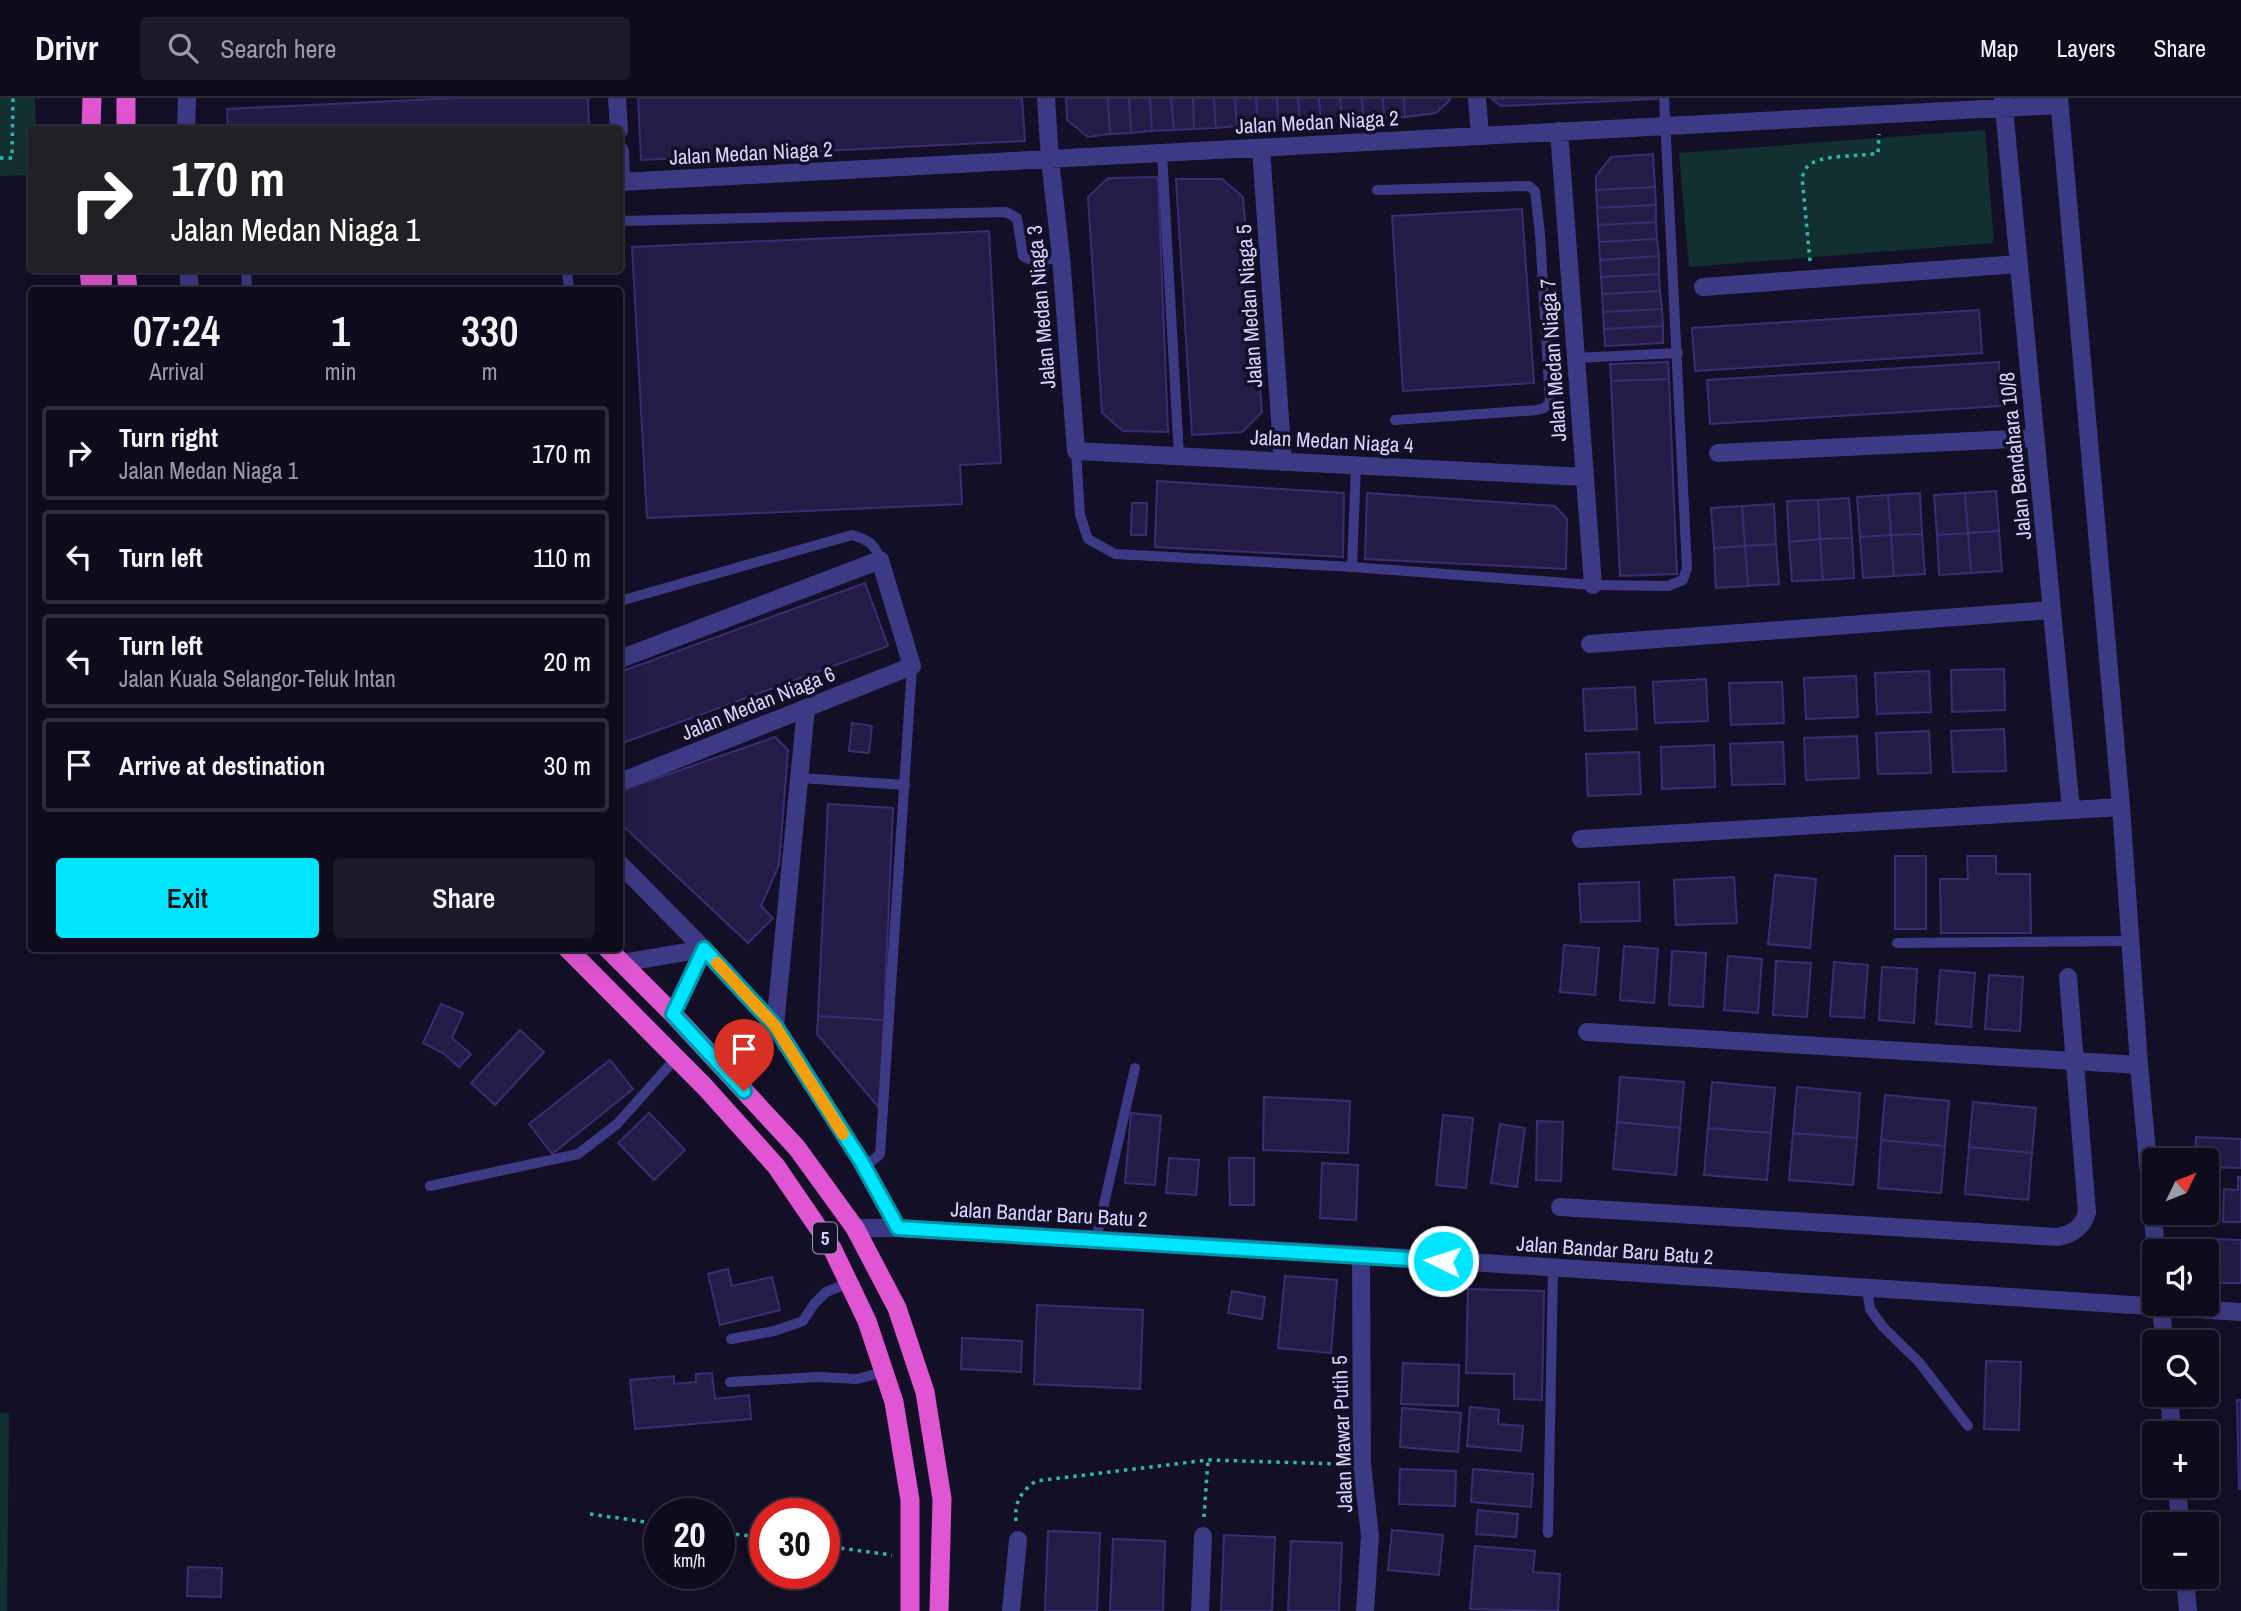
<!DOCTYPE html>
<html lang="en">
<head>
<meta charset="utf-8">
<style>
  :root { --surface:#0e0b1c; --page:#1c1929; --text:#f1f3f6; --muted:#9b9ba3; --line:#2e2b3b; --accent:#00e5ff }
  body { margin:0; font-family:"Archivo Narrow",sans-serif; background:var(--page); color:var(--text); height:100vh; display:flex; flex-direction:column; font-size:26px; white-space:nowrap }
  * { box-sizing:border-box; margin:0 }
  p { font-size:23px; color:var(--muted) }
  .icon { flex:none; width:38px; height:38px; fill:none; stroke:currentColor; stroke-width:2; stroke-linecap:round; stroke-linejoin:round }
  .map { position:relative; flex:1; overflow:hidden }
  .drawer { position:absolute; left:28px; top:189px; width:595px; height:665px; display:flex; flex-direction:column; background:var(--surface); border-radius:7px; box-shadow:0 7px 28px #0002,0 0 0 2px var(--line) }
  .drawer>* { flex:none }
  .top-card { position:absolute; left:28px; top:28px; width:595px; height:147px; border-radius:7px; box-shadow:0 7px 28px #0002,0 0 0 2px var(--line); background:#202124; color:#fff; overflow:hidden }
  .needle { width:46px; rotate:47deg }
  .controls { position:absolute; left:2142px; top:1050px; display:grid; gap:14px }
  .controls a { display:grid; place-items:center; width:77px; height:77px; border-radius:7px; background:var(--surface); box-shadow:0 7px 28px #0002,0 0 0 2px var(--line); font-size:35px }
  .speed { position:absolute; left:644px; top:1400px; display:flex; gap:14px; font-size:35px; font-weight:700; text-align:center }
  .speed>* { display:grid; place-content:center; width:91px; height:91px; border-radius:50%; background:var(--surface); box-shadow:0 7px 28px #0002,0 0 0 2px var(--line); line-height:1 }
  .speed small { font-size:18px; font-weight:400 }
  .speed .limit { border:10px solid #d22; background:#fff; color:#111 }
  .pin { position:absolute; display:grid; place-items:center; width:60px; height:60px; color:#fff; margin:-72px -30px; border-radius:50% 50% 50% 0; rotate:-45deg; box-shadow:0 0 7px #0007 }
  .pin .icon { rotate:45deg }
  .me { position:absolute; width:77px; margin:-38px; rotate:274deg; stroke-linejoin:round; filter:drop-shadow(0 0 5px #0008) }
  .turn { display:flex; align-items:center; gap:24px; height:147px; padding:0 28px; font-size:32px }
  .turn .icon { width:91px; height:91px; stroke-width:2.5 }
  .turn b { display:block; font-size:49px; line-height:60px }
  .eta { display:flex; justify-content:space-evenly; align-items:center; height:119px; text-align:center }
  .eta b { font-size:42px; font-weight:600; line-height:49px }
  .button { display:flex; gap:14px; margin-top:auto; padding:14px 28px }
  .button a { flex:1; height:80px; border-radius:7px; background:var(--accent); color:#111; font-size:28px; font-weight:600; line-height:80px; text-align:center }
  .button a+a { background:var(--page); color:var(--text) }
  ul { padding:0; list-style:none }
  li { display:flex; align-items:center; gap:21px; height:94px; margin:0 14px 10px; padding:0 14px; border:4px solid var(--line); border-radius:7px }
  li div { flex:1 }
  li b { display:block; font-size:26px }
  li em { font-style:normal }
  header { display:flex; align-items:center; gap:42px; box-sizing:border-box; height:98px; padding:0 35px; background:var(--surface); border-bottom:2px solid var(--line) }
  header strong { font-size:33px }
  nav { display:flex; gap:38px; margin-inline-start:auto; font-size:24px }
  .search { width:490px; height:63px; background:var(--page); display:flex; align-items:center; gap:18px; box-sizing:border-box; padding:0 24px; border-radius:7px; color:var(--muted); font-size:26px }
  .map>svg:first-child { display:block }
  .green { fill:#12302f }
  .building { fill:#241b47; stroke:#3b2d73; stroke-width:2 }
  .lines { fill:none; stroke-linecap:round; stroke-linejoin:round }
  .path { stroke:#2fb8b0; stroke-width:3.5; stroke-dasharray:3.5 5; stroke-linecap:butt }
  .service { stroke:#3d3a85; stroke-width:10 }
  .minor { stroke:#3d3a85; stroke-width:18 }
  .tertiary { stroke:#3d3a85; stroke-width:18 }
  .trunk { stroke:#e055d1; stroke-width:19 }
  .route-casing { stroke:#0095a6; stroke-width:18 }
  .route { stroke:#00e5ff; stroke-width:12 }
  .slow { stroke:#f59e0b; stroke-width:12 }
  .labels { text-anchor:middle; dominant-baseline:central; stroke-width:7; stroke-linejoin:round; paint-order:stroke }
  .shield { fill:#130f26; stroke:#9e99be; stroke-width:2 }
  .shield-label { font-size:19px; font-weight:bold; fill:#d9d4ff }
  .street-label { font-size:21px; fill:#d9d4ff; stroke:#130f26 }
</style>
</head>
<body>
<header>
<strong>Drivr</strong>
<div class="search"><svg class="icon" aria-label="search" viewBox="0 0 24 24"><circle cx="10" cy="10" r="6"/><path d="M15 15l6 6"/></svg>Search here</div>
<nav><a>Map</a><a>Layers</a><a>Share</a></nav>
</header>
<div class="map">
<svg width="2241" height="1513" viewBox="0 0 2241 1513">
  <rect width="100%" height="100%" fill="#130f26"/>
  <!-- green -->
  <path class="green" d="M 0,0 L 35,0 L 36,31 L 32,32 L 31,77 L 0,78 Z
    M 1985,32 L 1994,145 L 1689,169 L 1679,55 Z
    M 0,1314 L 9,1315 L 7,1513 L 0,1513 Z"/>
  <!-- building -->
  <path class="building" d="M 456,0 L 588,0 L 589,32 L 228,32 L 227,11 Z
    M 638,0 L 1022,0 L 1025,43 L 641,62 Z
    M 1066,0 L 1108,0 L 1110,36 L 1088,39 L 1067,22 Z
    M 1108,0 L 1129,0 L 1131,35 L 1110,36 Z
    M 1129,0 L 1150,0 L 1152,33 L 1131,35 Z
    M 1150,0 L 1171,0 L 1174,32 L 1152,33 Z
    M 1171,0 L 1193,0 L 1194,31 L 1174,32 Z
    M 1193,0 L 1214,0 L 1216,30 L 1194,31 Z
    M 1214,0 L 1235,0 L 1237,28 L 1216,30 Z
    M 1235,0 L 1256,0 L 1258,27 L 1237,28 Z
    M 1256,0 L 1277,0 L 1279,26 L 1258,27 Z
    M 1277,0 L 1298,0 L 1300,25 L 1279,26 Z
    M 1298,0 L 1319,0 L 1321,24 L 1300,25 Z
    M 1319,0 L 1340,0 L 1342,22 L 1321,24 Z
    M 1340,0 L 1362,0 L 1363,21 L 1342,22 Z
    M 1362,0 L 1383,0 L 1384,20 L 1363,21 Z
    M 1383,0 L 1404,0 L 1405,19 L 1384,20 Z
    M 1404,0 L 1450,0 L 1450,2 L 1436,15 L 1405,19 Z
    M 1491,0 L 1657,0 L 1657,1 L 1501,8 Z
    M 1653,56 L 1655,89 L 1596,92 L 1596,78 L 1611,59 Z
    M 1158,79 L 1168,334 L 1123,333 L 1102,315 L 1088,99 L 1108,80 Z
    M 1176,81 L 1222,81 L 1243,99 L 1262,314 L 1242,334 L 1192,337 Z
    M 1655,89 L 1656,107 L 1597,110 L 1596,92 Z
    M 1656,107 L 1656,124 L 1598,127 L 1597,110 Z
    M 1522,111 L 1534,285 L 1403,293 L 1392,118 Z
    M 1656,124 L 1657,141 L 1599,144 L 1598,127 Z
    M 989,133 L 1001,365 L 960,367 L 962,406 L 647,420 L 632,149 Z
    M 1657,141 L 1659,158 L 1600,162 L 1599,144 Z
    M 1659,158 L 1659,176 L 1601,179 L 1600,162 Z
    M 1659,176 L 1660,193 L 1602,196 L 1601,179 Z
    M 1660,193 L 1662,211 L 1603,214 L 1602,196 Z
    M 1662,211 L 1663,228 L 1604,231 L 1603,214 Z
    M 1979,212 L 1982,255 L 1695,273 L 1692,230 Z
    M 1663,228 L 1663,245 L 1605,248 L 1604,231 Z
    M 1668,264 L 1669,281 L 1611,283 L 1610,266 Z
    M 1999,264 L 2001,308 L 1710,326 L 1707,282 Z
    M 1669,281 L 1677,476 L 1620,478 L 1611,283 Z
    M 1157,383 L 1344,395 L 1343,459 L 1155,449 Z
    M 1996,393 L 1999,433 L 1968,435 L 1965,395 Z
    M 1367,395 L 1555,408 L 1567,421 L 1566,471 L 1365,461 Z
    M 1920,395 L 1922,436 L 1891,437 L 1888,397 Z
    M 1965,395 L 1968,435 L 1937,437 L 1934,397 Z
    M 1888,397 L 1891,437 L 1860,439 L 1857,399 Z
    M 1849,400 L 1852,440 L 1820,441 L 1818,402 Z
    M 1818,402 L 1820,441 L 1789,444 L 1787,403 Z
    M 1132,405 L 1147,405 L 1146,437 L 1131,437 Z
    M 1774,406 L 1776,446 L 1745,448 L 1742,408 Z
    M 1742,408 L 1745,448 L 1714,450 L 1711,410 Z
    M 1999,433 L 2002,473 L 1971,475 L 1968,435 Z
    M 1968,435 L 1971,475 L 1939,477 L 1937,437 Z
    M 1922,436 L 1925,476 L 1894,478 L 1891,437 Z
    M 1891,437 L 1894,478 L 1863,480 L 1860,439 Z
    M 1852,440 L 1854,480 L 1823,482 L 1820,441 Z
    M 1820,441 L 1823,482 L 1792,483 L 1789,444 Z
    M 1776,446 L 1779,486 L 1748,488 L 1745,448 Z
    M 1745,448 L 1748,488 L 1716,490 L 1714,450 Z
    M 865,485 L 888,548 L 620,646 L 620,574 Z
    M 2004,571 L 2005,612 L 1952,614 L 1951,572 Z
    M 1929,573 L 1931,614 L 1877,616 L 1875,575 Z
    M 1856,578 L 1858,619 L 1806,621 L 1804,580 Z
    M 1706,581 L 1708,623 L 1655,625 L 1653,584 Z
    M 1782,584 L 1784,625 L 1731,627 L 1729,585 Z
    M 1635,589 L 1637,631 L 1585,633 L 1583,591 Z
    M 852,625 L 872,628 L 869,655 L 849,653 Z
    M 2004,631 L 2006,673 L 1953,674 L 1951,633 Z
    M 1929,633 L 1931,675 L 1878,676 L 1876,635 Z
    M 1857,638 L 1859,680 L 1806,682 L 1804,640 Z
    M 775,639 L 788,652 L 779,767 L 761,808 L 773,820 L 748,845 L 620,725 L 620,693 Z
    M 1783,644 L 1785,686 L 1732,687 L 1730,646 Z
    M 1714,647 L 1715,689 L 1662,691 L 1661,649 Z
    M 1639,654 L 1641,696 L 1588,698 L 1586,656 Z
    M 828,706 L 893,710 L 884,922 L 818,918 Z
    M 1895,758 L 1926,758 L 1926,831 L 1895,831 Z
    M 1967,758 L 1996,758 L 1996,776 L 2030,776 L 2031,835 L 1941,835 L 1940,781 L 1968,781 Z
    M 1775,777 L 1816,781 L 1810,850 L 1768,846 Z
    M 1734,779 L 1737,825 L 1676,827 L 1674,782 Z
    M 1639,784 L 1640,823 L 1581,824 L 1579,786 Z
    M 1564,847 L 1599,850 L 1595,897 L 1560,894 Z
    M 1624,848 L 1658,851 L 1654,905 L 1620,902 Z
    M 1672,853 L 1706,855 L 1703,909 L 1669,907 Z
    M 1728,858 L 1762,861 L 1758,915 L 1724,912 Z
    M 1776,863 L 1811,865 L 1807,919 L 1773,917 Z
    M 1834,864 L 1868,867 L 1864,920 L 1830,918 Z
    M 1882,869 L 1917,871 L 1914,925 L 1879,922 Z
    M 1940,872 L 1975,875 L 1971,929 L 1936,926 Z
    M 1989,877 L 2023,879 L 2020,933 L 1985,931 Z
    M 441,906 L 463,915 L 452,940 L 471,956 L 459,969 L 443,955 L 423,945 Z
    M 818,918 L 884,922 L 879,1010 L 817,936 Z
    M 520,932 L 544,954 L 495,1007 L 471,985 Z
    M 610,962 L 633,991 L 552,1056 L 529,1026 Z
    M 1620,979 L 1684,984 L 1680,1030 L 1617,1024 Z
    M 1712,984 L 1775,990 L 1771,1035 L 1708,1030 Z
    M 1797,989 L 1860,995 L 1857,1040 L 1793,1035 Z
    M 1885,997 L 1949,1003 L 1945,1048 L 1881,1042 Z
    M 1264,999 L 1350,1003 L 1348,1055 L 1263,1052 Z
    M 1973,1004 L 2036,1010 L 2032,1055 L 1969,1049 Z
    M 649,1015 L 685,1052 L 654,1082 L 618,1045 Z
    M 1131,1015 L 1161,1018 L 1155,1087 L 1125,1085 Z
    M 1443,1017 L 1473,1020 L 1466,1090 L 1436,1087 Z
    M 1537,1023 L 1563,1024 L 1561,1083 L 1536,1082 Z
    M 1617,1024 L 1680,1030 L 1676,1077 L 1613,1071 Z
    M 1500,1026 L 1525,1030 L 1517,1089 L 1491,1085 Z
    M 1708,1030 L 1771,1035 L 1767,1082 L 1704,1077 Z
    M 1793,1035 L 1857,1040 L 1853,1087 L 1789,1082 Z
    M 2196,1039 L 2241,1041 L 2241,1070 L 2207,1069 L 2207,1062 L 2195,1062 Z
    M 1881,1042 L 1945,1048 L 1941,1095 L 1878,1090 Z
    M 1969,1049 L 2032,1055 L 2028,1102 L 1965,1096 Z
    M 1169,1060 L 1199,1062 L 1196,1097 L 1166,1095 Z
    M 1229,1060 L 1254,1060 L 1254,1107 L 1230,1107 Z
    M 1322,1065 L 1358,1067 L 1356,1122 L 1320,1120 Z
    M 2238,1079 L 2241,1079 L 2241,1124 L 2223,1124 L 2224,1091 L 2238,1092 Z
    M 2215,1141 L 2241,1142 L 2241,1185 L 2215,1185 Z
    M 728,1171 L 732,1188 L 772,1179 L 780,1212 L 720,1227 L 708,1176 Z
    M 1285,1178 L 1337,1182 L 1331,1255 L 1278,1250 Z
    M 1468,1191 L 1544,1193 L 1542,1302 L 1514,1301 L 1514,1276 L 1466,1275 Z
    M 1232,1193 L 1265,1199 L 1262,1221 L 1228,1215 Z
    M 1037,1207 L 1143,1212 L 1140,1291 L 1034,1286 Z
    M 962,1240 L 1022,1243 L 1021,1274 L 961,1271 Z
    M 1986,1263 L 2021,1264 L 2019,1332 L 1984,1331 Z
    M 1403,1265 L 1459,1267 L 1458,1308 L 1401,1306 Z
    M 712,1275 L 715,1301 L 749,1297 L 751,1321 L 635,1331 L 630,1282 L 674,1278 L 674,1286 L 696,1284 L 696,1276 Z
    M 2237,1302 L 2241,1302 L 2241,1391 L 2239,1391 Z
    M 1470,1309 L 1499,1312 L 1498,1326 L 1523,1328 L 1521,1353 L 1467,1348 Z
    M 1402,1310 L 1461,1315 L 1458,1354 L 1400,1349 Z
    M 1400,1371 L 1456,1373 L 1455,1408 L 1399,1406 Z
    M 1473,1371 L 1533,1376 L 1531,1409 L 1471,1404 Z
    M 1478,1412 L 1518,1416 L 1516,1439 L 1476,1436 Z
    M 1392,1432 L 1443,1437 L 1439,1477 L 1388,1472 Z
    M 1048,1433 L 1100,1435 L 1097,1513 L 1045,1513 Z
    M 1224,1437 L 1275,1439 L 1272,1513 L 1221,1513 Z
    M 1113,1441 L 1165,1443 L 1163,1513 L 1110,1513 Z
    M 1291,1443 L 1342,1445 L 1339,1513 L 1288,1513 Z
    M 1475,1448 L 1535,1453 L 1533,1474 L 1560,1476 L 1558,1513 L 1470,1511 Z
    M 188,1469 L 222,1470 L 221,1499 L 187,1498 Z"/>
  <g class="lines">
    <!-- path -->
    <path class="path" d="M 0,60 L 12,60 L 13,0
      M 1810,163 L 1802,79 C 1804,75 1805,72 1807,69 C 1817,56 1861,59 1878,55 L 1879,36
      M 590,1416 L 660,1426
      M 1204,1419 L 1208,1362
      M 1016,1423 C 1014,1405 1021,1393 1036,1383 L 1208,1362 L 1342,1366
      M 719,1434 L 765,1440
      M 824,1448 L 892,1457"/>
    <!-- service -->
    <path class="service" d="M 1162,55 L 1179,358
      M 1377,92 L 1529,88 L 1535,93 L 1540,136 L 1550,305 L 1544,310 L 1537,312 L 1395,322
      M 620,123 L 1006,114 L 1017,120 L 1023,158 C 1034,166 1049,161 1061,159
      M 246,172 L 247,192
      M 567,172 L 569,192
      M 1576,260 L 1678,255
      M 1076,353 L 1080,417 L 1088,441 L 1115,456 L 1352,469 L 1593,487 L 1668,488 L 1683,482 L 1687,470 L 1664,0
      M 1352,469 L 1356,366
      M 620,503 L 852,437 C 868,442 875,445 880,462
      M 800,680 L 905,687
      M 1897,845 L 2131,843
      M 861,1063 L 872,1063 L 880,1056 L 912,568
      M 430,1088 L 578,1056 L 617,1026 L 676,960
      M 1096,1141 L 1135,970
      M 1867,1191 L 1870,1211 L 1883,1229 L 1919,1264 L 1968,1328
      M 731,1241 L 774,1233 L 803,1223 L 814,1206 L 826,1194 L 849,1185
      M 730,1284 L 818,1279 L 857,1281 L 884,1274
      M 1548,1435 L 1553,1171"/>
    <!-- minor -->
    <path class="minor" d="M 617,0 L 619,32
      M 1046,0 L 1050,62 L 1061,159 L 1076,353 L 1585,379
      M 1477,0 L 1480,38
      M 2003,0 L 2071,712
      M 186,32 L 187,0
      M 1559,33 L 1593,487
      M 1261,50 L 1283,364
      M 620,53 L 621,84
      M 620,84 L 2059,7
      M 188,172 L 190,192
      M 1703,189 L 2019,166
      M 1718,355 L 2036,340
      M 1590,546 L 2052,512
      M 620,561 L 880,462 L 912,568 L 620,684
      M 1581,741 L 2121,709
      M 620,766 L 704,851 L 775,928 L 861,1063 L 898,1130
      M 621,865 L 704,851
      M 673,916 L 704,851
      M 775,928 L 806,610
      M 1587,934 L 2139,967
      M 1560,1109 L 2058,1139 C 2073,1136 2083,1129 2087,1114 L 2068,879
      M 855,1130 L 898,1130 L 1361,1157 L 2241,1214
      M 1361,1157 L 1362,1366 L 1370,1438 L 1365,1513
      M 1011,1513 L 1018,1442
      M 1200,1513 L 1203,1438"/>
    <!-- tertiary -->
    <path class="tertiary" d="M 2059,0 L 2121,709 L 2139,967 L 2156,1153
      M 2161,1206 L 2164,1244
      M 2169,1297 L 2172,1335
      M 2177,1388 L 2180,1426
      M 2185,1479 L 2188,1513"/>
    <!-- trunk -->
    <path class="trunk" d="M 91,32 L 92,0
      M 126,32 L 126,0
      M 89,172 L 91,192
      M 126,172 L 128,192
      M 102,192 L 103,172
      M 567,850 L 705,989 L 776,1068 L 832,1150 L 867,1223 L 894,1304 L 910,1402 L 910,1513
      M 607,850 L 673,916 L 797,1050 L 855,1130 L 897,1210 L 925,1294 L 942,1401 L 939,1513"/>
  </g>
  <g class="lines">
    <!-- route casing -->
    <g class="route-casing">
      <path id="route" d="M 744,993 L 673,916 L 704,851 L 775,928 L 861,1063 L 898,1130 L 1443,1163"/>
    </g>
    <!-- route -->
    <use href="#route" class="route"/>
    <!-- slow -->
    <path class="slow" d="M 717,865 L 775,928 L 843,1036"/>
  </g>
  <g class="labels">
    <!-- shield labels -->
    <rect class="shield" x="813" y="1124.5" width="24" height="31" rx="5"/>
    <g class="shield-label">
      <text x="825" y="1140">5</text>
    </g>
    <!-- street labels -->
    <g class="street-label">
      <text transform="translate(1317 24) rotate(-3)">Jalan Medan Niaga 2</text>
      <text transform="translate(751 55) rotate(-3)">Jalan Medan Niaga 2</text>
      <text transform="translate(1249 208) rotate(-94)">Jalan Medan Niaga 5</text>
      <text transform="translate(1041 209) rotate(-95)">Jalan Medan Niaga 3</text>
      <text transform="translate(1553 262) rotate(-94)">Jalan Medan Niaga 7</text>
      <text transform="translate(1332 343) rotate(3)">Jalan Medan Niaga 4</text>
      <text transform="translate(2015 358) rotate(-96)">Jalan Bendahara 10/8</text>
      <text transform="translate(758 605) rotate(-22)">Jalan Medan Niaga 6</text>
      <text transform="translate(1049 1116) rotate(3)">Jalan Bandar Baru Batu 2</text>
      <text transform="translate(1615 1152) rotate(4)">Jalan Bandar Baru Batu 2</text>
      <text transform="translate(1342 1336) rotate(-92)">Jalan Mawar Putih 5</text>
    </g>
  </g>
</svg>
<div class="controls">
<a><svg class="needle" viewBox="-14 -14 28 28"><path d="M0-13l5 13h-10z" fill="#e53935"/><path d="M0 13l5-13h-10z" fill="#9b9ba3"/></svg></a>
<a><svg class="icon" aria-label="sound" viewBox="0 0 24 24"><path d="M4 9h4l5-4v14l-5-4H4zM17 9q2 3 0 6"/></svg></a>
<a><svg class="icon" aria-label="search" viewBox="0 0 24 24"><circle cx="10" cy="10" r="6"/><path d="M15 15l6 6"/></svg></a>
<a>+</a>
<a>−</a>
</div>
<div class="speed"><div>20<small>km/h</small></div><div class="limit">30</div></div>
<div class="pin" style="left:744px;top:993px;background:#d93025"><svg class="icon" aria-label="arrive" viewBox="0 0 24 24"><path d="M6 21V4h12l-3 4 3 4H6"/></svg></div>
<svg class="me" style="left:1443px;top:1163px" viewBox="-20 -20 40 40"><circle r="17" fill="#00e5ff" stroke="#fff" stroke-width="3"/><path d="M0-11L8 9 0 5-8 9z" fill="#fff"/></svg>
<div class="top-card">
<div class="turn"><svg class="icon" aria-label="right" viewBox="0 0 24 24"><path d="M7 20v-9h11M14 6l5 5-5 5"/></svg><div><b>170 m</b>Jalan Medan Niaga 1</div></div>
</div>
<section class="drawer">
<div class="eta">
<div><b>07:24</b><p>Arrival</p></div>
<div><b>1</b><p>min</p></div>
<div><b>330</b><p>m</p></div>
</div>
<ul>
<li><svg class="icon" aria-label="right" viewBox="0 0 24 24"><path d="M7 20v-9h11M14 6l5 5-5 5"/></svg><div><b>Turn right</b><p>Jalan Medan Niaga 1</p></div><em>170 m</em></li>
<li><svg class="icon" aria-label="left" viewBox="0 0 24 24"><path d="M17 20v-9H6M10 6l-5 5 5 5"/></svg><div><b>Turn left</b></div><em>110 m</em></li>
<li><svg class="icon" aria-label="left" viewBox="0 0 24 24"><path d="M17 20v-9H6M10 6l-5 5 5 5"/></svg><div><b>Turn left</b><p>Jalan Kuala Selangor-Teluk Intan</p></div><em>20 m</em></li>
<li><svg class="icon" aria-label="arrive" viewBox="0 0 24 24"><path d="M6 21V4h12l-3 4 3 4H6"/></svg><div><b>Arrive at destination</b></div><em>30 m</em></li>
</ul>
<div class="button"><a>Exit</a><a>Share</a></div>
</section>
</div>
</body>
</html>
